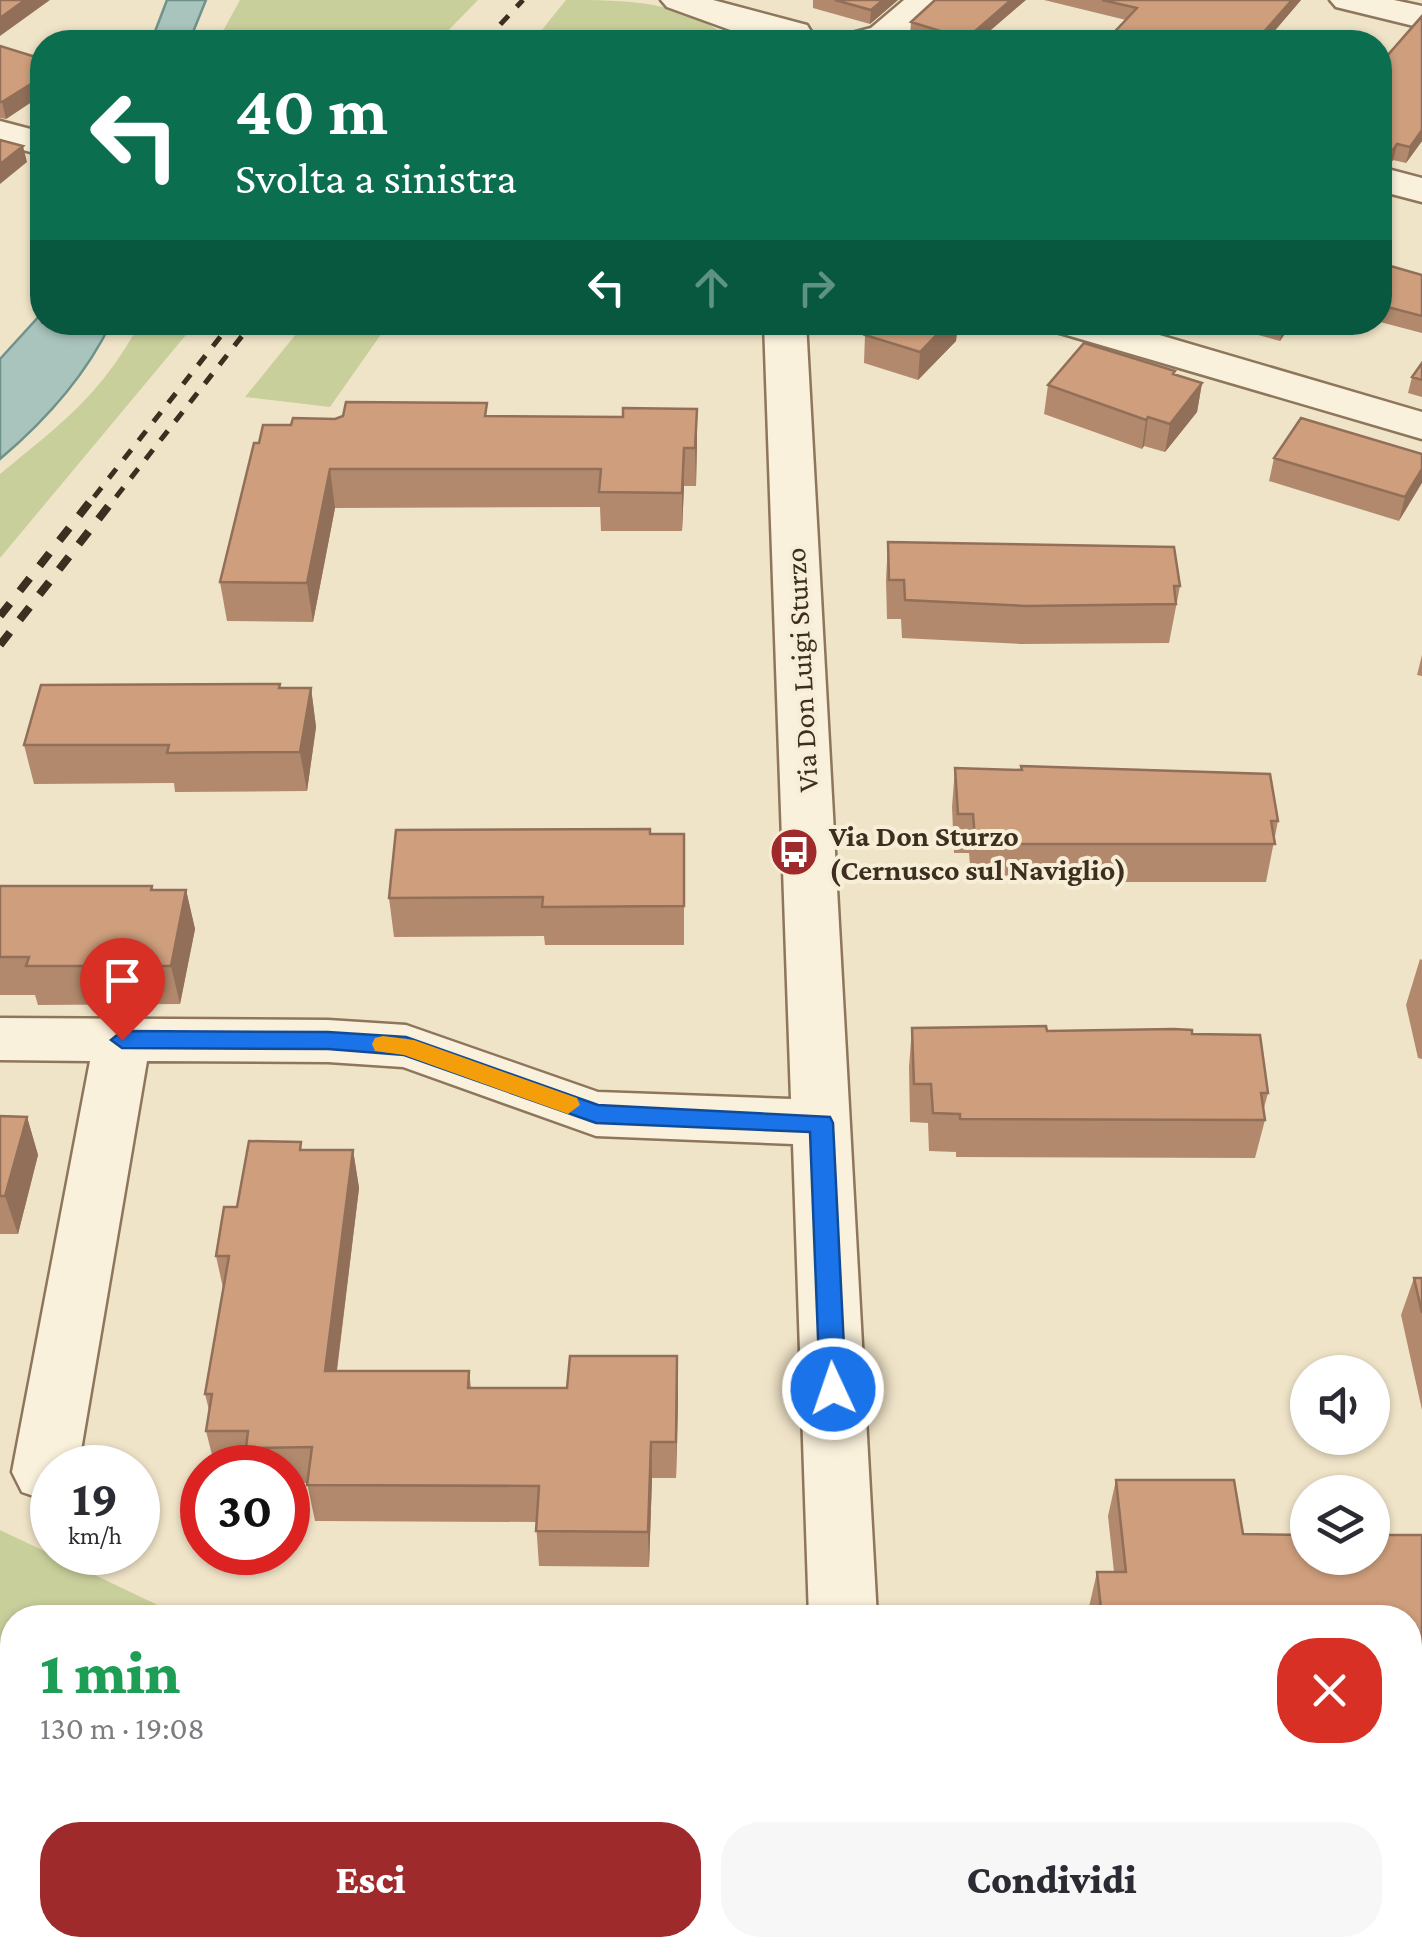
<!DOCTYPE html>
<html lang="it">
<head>
<meta charset="utf-8">
<style>
  :root { --surface:#fff; --page:#f7f7f7; --text:#2b2b33; --muted:#7c7c81; --accent:#9e2a2b }
  body { margin:0; font-family:"Crimson Pro",serif; background:var(--page); color:var(--text); height:100vh; display:flex; flex-direction:column; font-size:38px; white-space:nowrap }
  * { box-sizing:border-box; margin:0 }
  p { font-size:32px; color:var(--muted) }
  .icon { flex:none; width:55px; height:55px; fill:none; stroke:currentColor; stroke-width:2; stroke-linecap:round; stroke-linejoin:round }
  .map { position:relative; flex:1; overflow:hidden }
  .sheet { position:absolute; left:0px; top:1605px; width:1422px; height:352px; display:flex; flex-direction:column; background:var(--surface); border-radius:40px 40px 0 0; box-shadow:0 2px 8px #0004 }
  .sheet>* { flex:none }
  .hud { position:absolute; left:30px; top:30px; width:1362px; height:305px; border-radius:40px; box-shadow:0 2px 8px #0004; background:#0b6e4f; color:#fff; overflow:hidden }
  .buttons { position:absolute; left:1290px; top:1355px; display:grid; gap:20px }
  .buttons a { display:grid; place-items:center; width:100px; height:100px; border-radius:50%; background:var(--surface); box-shadow:0 2px 8px #0004; font-size:50px }
  .speed { position:absolute; left:30px; top:1445px; display:flex; gap:20px; font-size:50px; font-weight:700; text-align:center }
  .speed>* { display:grid; place-content:center; width:130px; height:130px; border-radius:50%; background:var(--surface); box-shadow:0 2px 8px #0004; line-height:1 }
  .speed small { font-size:25px; font-weight:400 }
  .speed .limit { border:15px solid #d22; background:#fff; color:#111 }
  .pin { position:absolute; display:grid; place-items:center; width:85px; height:85px; color:#fff; margin:-102px -42px; border-radius:50% 50% 50% 0; rotate:-45deg; box-shadow:0 0 10px #0007 }
  .pin .icon { rotate:45deg }
  .me { position:absolute; width:110px; margin:-55px; rotate:357deg; stroke-linejoin:round; filter:drop-shadow(0 0 8px #0008) }
  .turn { display:flex; align-items:center; gap:35px; height:210px; padding:0 40px; font-size:45px }
  .turn .icon { width:130px; height:130px; stroke-width:2.5 }
  .turn b { display:block; font-size:70px; line-height:85px }
  .lanes { display:flex; align-items:center; height:95px; padding:0 40px; background:#0003; justify-content:center; gap:50px; direction:ltr }
  .lanes .off { opacity:.35 }
  .round { display:grid; place-items:center; flex:none; width:105px; height:105px; border-radius:40px; background:var(--page) }
  .overview { display:flex; align-items:center; justify-content:space-between; height:170px; padding:0 40px }
  h1 { font-size:60px; font-weight:800; line-height:75px; color:#1e9e55 }
  .action { display:flex; gap:20px; margin-top:auto; padding:20px 40px }
  .action a { flex:1; height:115px; border-radius:40px; background:var(--accent); color:#fff; font-size:40px; font-weight:800; line-height:115px; text-align:center }
  .action a+a { background:var(--page); color:var(--text) }
  .map>svg:first-child { display:block }
  .green { fill:#c9cf9b }
  .water { fill:#a9c4bc; stroke:#6f938a; stroke-width:2.5 }
  .lines { fill:none; stroke-linecap:round; stroke-linejoin:round }
  .minor-casing { stroke:#8d765c; stroke-width:5 }
  .minor { fill:#faf1dc; fill-rule:evenodd }
  .rail-far1 { stroke:#3d2e20; stroke-width:5; stroke-dasharray:12 12; stroke-linecap:butt }
  .rail { stroke:#3d2e20; stroke-width:8; stroke-dasharray:16 16; stroke-linecap:butt }
  .wall { fill:#b2896c }
  .shaded-wall { fill:#916f58 }
  .building { fill:#cf9f7d; stroke:#916f58; stroke-width:2.5 }
  .route { fill:#1a73e8; stroke:#114b97; stroke-width:2.5 }
  .slow { fill:#f59e0b }
  .labels { text-anchor:middle; dominant-baseline:central; stroke-width:8; stroke-linejoin:round; paint-order:stroke }
  .street-label { font-size:30px; fill:#3d2e20; stroke:#f7eed8 }
  .poi-label { font-size:30px; font-weight:bold; fill:#3d2e20; stroke:#f7eed8; text-anchor:start }
</style>
</head>
<body>
<div class="map">
<svg width="1422" height="1956" viewBox="0 0 1422 1956">
  <rect width="100%" height="100%" fill="#f0e4c8"/>
  <!-- green -->
  <path class="green" d="M 240,0 L 478,0 L 437,42 L 217,42 Z
    M 566,0 C 627,0 685,0 734,42 L 532,42 Z
    M 140,323 L 196,323 L 0,558 L 0,474 C 62,423 101,395 140,323 Z
    M 305,323 L 389,323 L 330,407 L 245,397 Z
    M 0,1530 L 183,1617 L 12,1618 L 12,1945 L 692,1945 L 687,1956 L 0,1956 Z"/>
  <!-- water -->
  <path class="water" d="M 167,0 L 206,0 L 189,42 L 151,42 Z
    M 42,313 L 42,322 L 111,323 C 85,377 45,421 0,459 L 0,359 Z"/>
  <g class="lines">
    <!-- minor casing -->
    <g class="minor-casing">
      <path id="minor" d="M 661,0 L 713,0 L 807,25 L 812,33 L 807,41 L 799,42 L 736,32 L 667,7 Z
        M 904,0 L 943,0 L 898,42 L 843,42 L 848,34 L 871,28 Z
        M 1330,0 L 1394,0 L 1422,6 L 1422,28 L 1336,7 Z
        M 0,121 L 42,132 L 42,155 L 0,144 Z
        M 1380,167 L 1422,178 L 1422,202 L 1380,191 Z
        M 764,322 L 806,322 L 877,1618 L 809,1618 L 793,1144 L 596,1136 L 403,1067 L 328,1062 L 147,1061 L 78,1468 L 52,1468 L 52,1497 L 45,1500 L 22,1492 L 12,1472 L 90,1061 L 0,1060 L 0,1018 L 328,1020 L 406,1025 L 598,1092 L 791,1099 Z
        M 1048,322 L 1115,322 L 1422,412 L 1422,439 L 1053,331 Z
        M 725,1945 L 799,1945 L 795,1956 L 721,1956 Z
        M 1178,1945 L 1272,1945 L 1276,1956 L 1182,1956 Z"/>
    </g>
    <!-- minor -->
    <use href="#minor" class="minor"/>
    <!-- rail-far1 -->
    <path class="rail-far1" d="M 484,42 L 523,0
      M 94,497 L 232,322
      M 116,497 L 253,322"/>
    <!-- rail -->
    <path class="rail" d="M 0,616 L 96,494
      M 0,645 L 118,494"/>
  </g>
  <!-- wall -->
  <path class="wall" d="M 813,0 L 898,0 L 870,24 L 813,8 Z
    M 1044,0 L 1301,0 L 1265,42 L 1105,42 L 1126,20 Z
    M 911,22 L 977,42 L 930,42 L 910,36 Z
    M 0,46 L 42,59 L 42,95 L 6,119 L 0,118 Z
    M 1380,64 L 1422,141 L 1406,163 L 1393,160 L 1389,166 L 1380,164 Z
    M 1380,263 L 1422,275 L 1422,333 L 1380,322 Z
    M 872,322 L 958,322 L 956,341 L 918,380 L 864,363 L 865,335 L 872,328 Z
    M 1219,322 L 1293,322 L 1280,341 L 1218,324 Z
    M 1422,363 L 1422,397 L 1408,393 L 1412,377 Z
    M 1175,374 L 1202,383 L 1197,412 L 1165,452 L 1144,446 L 1142,449 L 1044,414 L 1048,385 Z
    M 697,409 L 696,486 L 684,486 L 682,531 L 601,531 L 600,507 L 335,508 L 313,622 L 227,621 L 220,582 L 259,443 L 291,425 L 335,419 L 488,416 L 623,417 Z
    M 1422,454 L 1399,521 L 1269,481 L 1274,458 Z
    M 888,542 L 1180,586 L 1169,643 L 1021,644 L 902,638 L 901,619 L 887,619 L 886,580 Z
    M 1422,655 L 1422,676 L 1417,675 Z
    M 280,688 L 311,688 L 316,727 L 307,791 L 175,792 L 174,783 L 34,784 L 24,745 Z
    M 1021,766 L 1278,821 L 1266,882 L 996,882 L 995,877 L 971,877 L 969,853 L 954,853 L 952,807 L 955,768 L 1021,770 Z
    M 651,834 L 684,834 L 684,945 L 545,945 L 544,936 L 394,937 L 389,898 Z
    M 0,886 L 152,886 L 153,890 L 186,890 L 195,929 L 180,1004 L 38,1005 L 35,995 L 0,995 Z
    M 1420,959 L 1422,960 L 1422,1059 L 1418,1058 L 1406,1005 Z
    M 912,1028 L 1192,1034 L 1268,1093 L 1263,1112 L 1265,1120 L 1255,1158 L 956,1157 L 956,1152 L 929,1151 L 928,1123 L 910,1122 L 909,1067 Z
    M 0,1116 L 27,1117 L 38,1155 L 18,1234 L 0,1234 Z
    M 303,1150 L 353,1150 L 359,1188 L 337,1371 L 469,1371 L 471,1388 L 678,1393 L 676,1478 L 652,1478 L 649,1567 L 539,1566 L 536,1522 L 315,1521 L 307,1483 L 288,1483 L 288,1468 L 215,1467 L 206,1431 L 209,1410 L 205,1394 L 223,1288 L 216,1256 L 237,1207 Z
    M 1414,1278 L 1422,1278 L 1422,1410 L 1401,1315 Z
    M 1116,1480 L 1243,1534 L 1422,1535 L 1422,1694 L 1410,1694 L 1410,1618 L 1090,1618 L 1089,1607 L 1097,1572 L 1114,1572 L 1108,1516 Z"/>
  <!-- shaded-wall -->
  <path class="shaded-wall" d="M 25,0 L 50,0 L 0,36 L 0,18 Z
    M 883,0 L 898,0 L 870,24 L 871,10 Z
    M 1011,0 L 1026,0 L 977,42 L 966,42 L 966,39 Z
    M 1292,0 L 1301,0 L 1265,42 L 1255,42 Z
    M 42,77 L 42,95 L 6,119 L 2,102 Z
    M 1422,130 L 1422,141 L 1406,163 L 1410,147 Z
    M 1397,144 L 1393,160 L 1389,166 L 1393,150 Z
    M 23,146 L 27,162 L 0,184 L 0,164 Z
    M 947,322 L 958,322 L 956,341 L 918,380 L 920,352 Z
    M 1285,322 L 1293,322 L 1280,341 L 1283,325 Z
    M 1202,383 L 1197,412 L 1165,452 L 1170,424 Z
    M 697,409 L 697,447 L 696,486 L 695,448 Z
    M 1148,417 L 1144,446 L 1142,449 L 1146,420 Z
    M 684,448 L 684,486 L 682,531 L 682,493 Z
    M 330,469 L 335,508 L 313,622 L 307,583 Z
    M 1422,469 L 1422,483 L 1399,521 L 1405,497 Z
    M 311,688 L 316,727 L 307,791 L 300,752 Z
    M 186,890 L 195,929 L 180,1004 L 171,966 Z
    M 27,1117 L 38,1155 L 18,1234 L 5,1196 Z
    M 353,1150 L 359,1188 L 332,1408 L 325,1371 Z
    M 677,1356 L 678,1393 L 676,1478 L 676,1442 Z
    M 651,1442 L 652,1478 L 649,1567 L 648,1532 Z"/>
  <!-- building -->
  <path class="building" d="M 0,0 L 25,0 L 0,18 Z
    M 835,0 L 883,0 L 871,10 Z
    M 935,0 L 1011,0 L 966,39 L 911,22 Z
    M 1102,0 L 1292,0 L 1255,42 L 1105,42 L 1137,8 Z
    M 1422,16 L 1422,130 L 1410,147 L 1397,144 L 1393,150 L 1381,148 L 1380,162 L 1380,105 L 1382,102 L 1380,101 L 1380,64 Z
    M 0,46 L 42,59 L 42,77 L 2,102 L 0,102 Z
    M 0,140 L 23,146 L 0,164 Z
    M 1380,263 L 1422,275 L 1422,316 L 1380,305 Z
    M 877,322 L 949,322 L 920,352 L 865,335 Z
    M 1084,343 L 1175,371 L 1173,374 L 1202,383 L 1170,424 L 1148,417 L 1146,420 L 1048,385 Z
    M 1422,363 L 1422,380 L 1412,377 Z
    M 346,402 L 487,403 L 485,416 L 623,417 L 623,408 L 697,409 L 695,448 L 684,448 L 682,493 L 599,492 L 601,469 L 330,469 L 307,583 L 220,582 L 254,443 L 259,443 L 263,425 L 291,425 L 293,418 L 335,419 L 343,416 Z
    M 1301,418 L 1422,454 L 1422,469 L 1405,497 L 1274,458 Z
    M 888,542 L 1174,547 L 1180,586 L 1174,586 L 1176,604 L 1026,606 L 905,600 L 904,580 L 889,580 Z
    M 280,684 L 279,688 L 311,688 L 300,752 L 167,753 L 169,745 L 24,745 L 41,685 Z
    M 1021,766 L 1270,774 L 1278,821 L 1271,821 L 1275,844 L 1000,844 L 1000,838 L 975,838 L 973,814 L 958,814 L 955,768 L 1022,770 Z
    M 650,829 L 650,834 L 684,834 L 684,906 L 542,907 L 543,897 L 389,898 L 396,830 Z
    M 0,886 L 152,886 L 151,890 L 186,890 L 171,966 L 26,966 L 29,957 L 0,957 Z
    M 1046,1026 L 1047,1031 L 1174,1029 L 1192,1030 L 1192,1034 L 1260,1035 L 1268,1093 L 1261,1093 L 1265,1120 L 960,1119 L 960,1114 L 933,1113 L 931,1084 L 914,1084 L 912,1028 Z
    M 0,1116 L 27,1117 L 5,1196 L 0,1196 Z
    M 249,1141 L 301,1142 L 300,1150 L 353,1150 L 325,1371 L 469,1371 L 468,1388 L 567,1388 L 570,1356 L 677,1356 L 676,1442 L 651,1442 L 648,1532 L 536,1531 L 539,1486 L 307,1485 L 312,1447 L 246,1448 L 248,1431 L 206,1431 L 212,1394 L 205,1394 L 229,1256 L 216,1256 L 224,1207 L 237,1207 Z
    M 1414,1278 L 1422,1278 L 1422,1313 Z
    M 1116,1480 L 1234,1480 L 1243,1534 L 1308,1535 L 1308,1558 L 1372,1558 L 1372,1535 L 1422,1535 L 1422,1660 L 1410,1660 L 1410,1618 L 1102,1618 L 1097,1572 L 1126,1572 Z"/>
  <!-- route -->
  <path class="route" d="M 122,1031 L 328,1032 L 406,1037 L 598,1105 L 830,1117 L 833,1123 L 846,1389 L 842,1397 L 833,1400 L 824,1397 L 820,1389 L 810,1132 L 596,1123 L 404,1055 L 328,1049 L 122,1048 L 111,1040 Z"/>
  <!-- slow -->
  <path class="slow" d="M 383,1036 L 414,1040 L 577,1098 L 580,1105 L 568,1114 L 404,1055 L 375,1051 L 372,1044 L 375,1038 Z"/>
  <!-- icons -->
  <defs>
    <g id="bus-disc" transform="scale(2.5)"><circle r="9.5" fill="#9e2a2b" stroke="#f7eed8"/><path d="M-5-6H5V4H4V6H2V4H-2V6H-4V4H-5ZM-3.5-4V0h7V-4ZM-3.5 1.2v1.5H-2V1.2ZM2 1.2v1.5H3.5V1.2Z" fill="#fff"/></g>
  </defs>
  <g fill-rule="evenodd">
    <use href="#bus-disc" x="794" y="852"/>
  </g>
  <g class="labels">
    <!-- street labels -->
    <g class="street-label">
      <text transform="translate(801 670) rotate(-93)">Via Don Luigi Sturzo</text>
    </g>
    <!-- poi labels -->
    <g class="poi-label">
      <text x="829" y="835">Via Don Sturzo<tspan x="829" dy="34">(Cernusco sul Naviglio)</tspan></text>
    </g>
  </g>
</svg>
<div class="buttons">
<a><svg class="icon" aria-label="sound" viewBox="0 0 24 24"><path d="M4 9h4l5-4v14l-5-4H4zM17 9q2 3 0 6"/></svg></a>
<a><svg class="icon" aria-label="layers" viewBox="0 0 24 24"><path d="M12 4l9 5-9 5-9-5zM3 14l9 5 9-5"/></svg></a>
</div>
<div class="speed"><div>19<small>km/h</small></div><div class="limit">30</div></div>
<div class="pin" style="left:122px;top:1040px;background:#d93025"><svg class="icon" aria-label="arrive" viewBox="0 0 24 24"><path d="M6 21V4h12l-3 4 3 4H6"/></svg></div>
<svg class="me" style="left:833px;top:1389px" viewBox="-20 -20 40 40"><circle r="17" fill="#1a73e8" stroke="#fff" stroke-width="3"/><path d="M0-11L8 9 0 5-8 9z" fill="#fff"/></svg>
<div class="hud">
<div class="turn"><svg class="icon" aria-label="left" viewBox="0 0 24 24"><path d="M17 20v-9H6M10 6l-5 5 5 5"/></svg><div><b>40 m</b>Svolta a sinistra</div></div>
<div class="lanes"><svg class="icon" aria-label="left" viewBox="0 0 24 24"><path d="M17 20v-9H6M10 6l-5 5 5 5"/></svg><svg class="icon off" aria-label="ahead" viewBox="0 0 24 24"><path d="M12 20V5M6 11l6-6 6 6"/></svg><svg class="icon off" aria-label="right" viewBox="0 0 24 24"><path d="M7 20v-9h11M14 6l5 5-5 5"/></svg></div>
</div>
<section class="sheet">
<div class="overview"><div><h1>1 min</h1><p>130 m · 19:08</p></div><a class="round" style="background:#d93025;color:#fff"><svg class="icon" aria-label="close" viewBox="0 0 24 24"><path d="M6 6l12 12M18 6L6 18"/></svg></a></div>
<div class="action"><a>Esci</a><a>Condividi</a></div>
</section>
</div>
</body>
</html>
